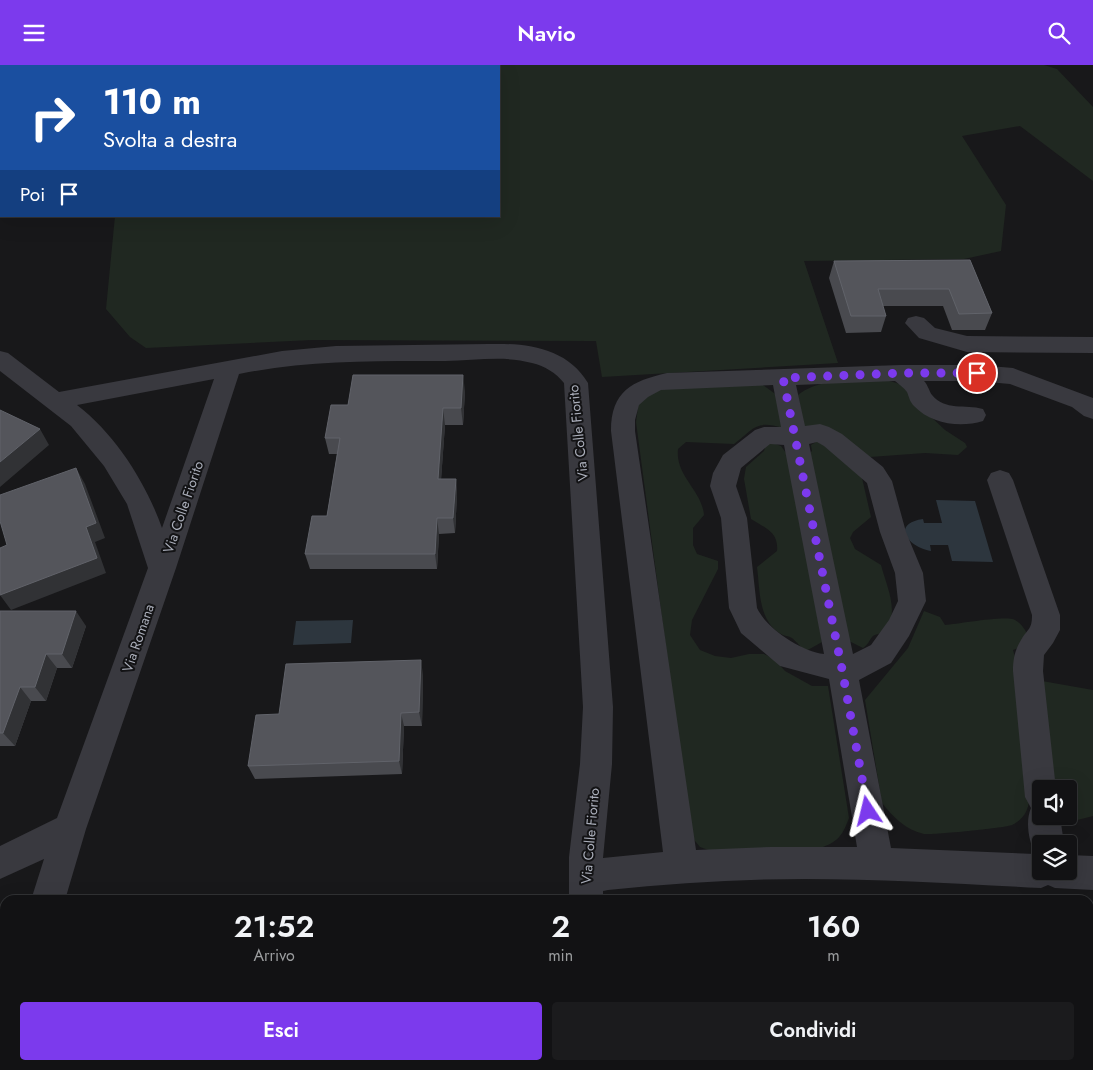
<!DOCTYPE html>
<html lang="it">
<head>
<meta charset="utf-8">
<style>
  :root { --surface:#121214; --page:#1b1b1d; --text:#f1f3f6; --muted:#9c9ea0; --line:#313234; --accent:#7c3aed }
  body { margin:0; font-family:Jost,sans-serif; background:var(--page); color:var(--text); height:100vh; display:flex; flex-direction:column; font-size:19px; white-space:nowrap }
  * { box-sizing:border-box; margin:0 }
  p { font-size:16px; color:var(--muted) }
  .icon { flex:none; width:28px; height:28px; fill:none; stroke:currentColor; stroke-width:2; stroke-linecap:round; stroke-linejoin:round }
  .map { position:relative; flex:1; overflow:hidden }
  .side { position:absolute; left:0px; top:830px; width:1094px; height:175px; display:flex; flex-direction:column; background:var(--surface); border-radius:15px 15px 0 0; box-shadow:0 5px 20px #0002,0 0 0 1px var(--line) }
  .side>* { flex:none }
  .top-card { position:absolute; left:0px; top:0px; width:500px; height:152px; box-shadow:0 5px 20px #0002,0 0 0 1px var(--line); background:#1a4fa0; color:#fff; overflow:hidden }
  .buttons { position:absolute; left:1032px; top:715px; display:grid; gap:10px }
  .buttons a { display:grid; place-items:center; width:45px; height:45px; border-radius:5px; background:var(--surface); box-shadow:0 5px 20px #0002,0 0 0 1px var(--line); font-size:25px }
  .pin { position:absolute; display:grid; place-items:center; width:42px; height:42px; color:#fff; margin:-21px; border:2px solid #fff; border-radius:50%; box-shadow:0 1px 5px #0007 }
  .me { position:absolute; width:55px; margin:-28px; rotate:350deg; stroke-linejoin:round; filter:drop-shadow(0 0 4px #0008) }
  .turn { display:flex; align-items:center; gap:18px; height:105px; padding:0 20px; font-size:22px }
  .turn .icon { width:65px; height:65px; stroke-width:2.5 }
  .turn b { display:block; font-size:35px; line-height:42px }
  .then { display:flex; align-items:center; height:48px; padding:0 20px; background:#0003; gap:10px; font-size:19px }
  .eta { display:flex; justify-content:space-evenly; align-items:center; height:85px; text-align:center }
  .eta b { font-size:30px; font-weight:600; line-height:35px }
  .button { display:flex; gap:10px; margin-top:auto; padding:10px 20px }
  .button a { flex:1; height:58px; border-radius:5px; background:var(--accent); color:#fff; font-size:20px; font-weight:600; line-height:58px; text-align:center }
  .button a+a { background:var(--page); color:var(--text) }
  header { display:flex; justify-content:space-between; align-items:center; height:65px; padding:0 20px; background:var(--accent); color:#fff; font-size:22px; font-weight:600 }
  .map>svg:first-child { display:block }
  .green { fill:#202821 }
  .water { fill:#2d363e }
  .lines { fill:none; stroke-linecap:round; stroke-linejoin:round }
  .minor { fill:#39393f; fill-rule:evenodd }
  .wall { fill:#494a4f }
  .shaded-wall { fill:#313235 }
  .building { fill:#54555b; stroke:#61636a }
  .route { stroke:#7c3aed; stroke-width:9; stroke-dasharray:0 16.2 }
  .labels { text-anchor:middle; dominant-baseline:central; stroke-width:4; stroke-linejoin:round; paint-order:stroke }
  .street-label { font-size:14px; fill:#aaaeba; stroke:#131315 }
</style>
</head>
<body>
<header><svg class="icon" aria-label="menu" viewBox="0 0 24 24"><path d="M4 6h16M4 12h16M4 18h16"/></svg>Navio<svg class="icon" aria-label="search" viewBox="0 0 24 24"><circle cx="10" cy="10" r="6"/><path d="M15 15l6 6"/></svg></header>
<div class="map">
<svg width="1093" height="1005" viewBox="0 0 1093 1005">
  <rect width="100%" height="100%" fill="#18181a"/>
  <!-- green -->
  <path class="green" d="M 0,0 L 1044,0 L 1057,4 L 1093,42 L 1093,116 L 1020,61 L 962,71 L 1006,140 L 1001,186 L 964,194 L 804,196 L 838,298 L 602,312 L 596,276 L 312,275 L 146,283 L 130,272 L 106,244 L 115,151 L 499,151 L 499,1 L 1,1 L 0,18 Z
    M 886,315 L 900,319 L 909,326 L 913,335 L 945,365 L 965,378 L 967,382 L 958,390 L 925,388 L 870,392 L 804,361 L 798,330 C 823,311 857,316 886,315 Z
    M 665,320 L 763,320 L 778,331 L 783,363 C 755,355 755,363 734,379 L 686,377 L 678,384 C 675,411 702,425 704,450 L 693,463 L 693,480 L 697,489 L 718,496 L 718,504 L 692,555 L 690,570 L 700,585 L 715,591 L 731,593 L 749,589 L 764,589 L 774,594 L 785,606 L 812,621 L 828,621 L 849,753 C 843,769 839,776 823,782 L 714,787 L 700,782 L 691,771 L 636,357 L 639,336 Z
    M 822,375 L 862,413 L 871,452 L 853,467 L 850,473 L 855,484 L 881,500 C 886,520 901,549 884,566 C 881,569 876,569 873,571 C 869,575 869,579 863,583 L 845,574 L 809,389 L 812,386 L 811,380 L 816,377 Z
    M 770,377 L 781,381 L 789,392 L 822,577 L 806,586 C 800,582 797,577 792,573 C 789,571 784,571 781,569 C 758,556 760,524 757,502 L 777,486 C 779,467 765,463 751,454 L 744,414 L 746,402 L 764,386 L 766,380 Z
    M 924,546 L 940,552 L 945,560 C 958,559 1006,550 1015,555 C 1022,559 1026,566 1029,573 L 1023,581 L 1013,585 L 1017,599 L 1030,729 C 1029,743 1026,753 1012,760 C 1005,763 932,770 924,769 C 906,765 893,752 882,738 L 865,635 L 908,583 Z
    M 1042,616 L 1093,625 L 1093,751 L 1077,755 L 1069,751 L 1069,724 L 1053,724 Z"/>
  <!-- water -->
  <path class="water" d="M 936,435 L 975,436 L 993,497 L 952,496 L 948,480 L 930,480 L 931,486 C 908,482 890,459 923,454 L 924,458 L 942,458 Z
    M 353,555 L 351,578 L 293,580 L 296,556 Z"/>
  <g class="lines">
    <!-- minor -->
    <path class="minor" d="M 916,251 L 924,253 L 935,263 L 967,271 L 1093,272 L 1093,288 L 967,287 L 919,273 L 905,258 L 908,253 Z
      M 489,279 C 527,278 567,283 588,318 L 613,642 L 612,699 L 603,793 L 663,787 L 611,366 C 611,326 632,316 667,308 L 901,300 L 977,300 L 1013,303 L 1093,333 L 1093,354 L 1084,351 L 1072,342 L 1010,319 L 977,316 L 924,316 C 928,320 929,326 932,330 C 945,346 965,339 983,344 L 986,350 L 983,356 C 960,363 931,359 914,341 C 910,337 909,332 907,327 C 904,323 899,319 895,316 L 796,320 L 805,361 L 820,359 L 829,362 L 842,369 L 883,402 L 892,416 L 906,467 L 923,508 L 926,536 L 909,571 L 891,598 L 859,615 L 891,783 L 1035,789 C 1029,776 1025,757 1031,743 L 1025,732 L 1013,606 C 1013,594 1015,585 1021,575 C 1028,563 1032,565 1032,550 L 987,415 L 991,408 L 1000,405 L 1009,408 L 1013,415 L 1060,550 L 1060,565 L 1053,578 L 1044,590 L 1043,606 L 1056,724 L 1041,724 L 1041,751 L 1060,751 L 1064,779 L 1041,779 L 1041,806 L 1069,806 L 1069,790 L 1093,791 L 1093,825 L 1055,823 L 1048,820 L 1041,823 C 963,819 884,814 805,814 C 740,814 674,818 608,825 L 603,826 L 603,835 L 569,835 L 569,792 L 580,699 L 583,642 L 564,318 C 556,308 545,301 532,298 C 504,290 474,296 445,296 C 376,296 307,295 239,309 L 176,503 L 86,764 L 65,835 L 31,835 L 44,794 L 0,814 L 0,781 L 57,753 L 148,503 L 127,439 L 104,401 L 71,361 L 0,306 L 0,286 L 8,288 L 59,327 L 282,286 L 336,281 ZM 214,314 L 162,463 C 146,418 116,370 77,340 ZM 773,320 L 781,362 L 764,362 L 755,365 L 723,390 L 713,408 L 710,421 L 721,453 L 729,543 L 741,568 L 780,601 L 829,614 L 857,782 L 771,782 L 696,785 L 635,366 L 635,355 L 639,340 L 648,332 L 661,325 ZM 817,377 L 824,381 L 867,418 L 880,467 L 895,508 L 898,536 L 889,555 L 871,580 L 853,589 L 809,379 ZM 770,379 L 784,380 L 824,589 C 801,586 767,564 757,543 L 747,453 L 736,421 L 741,403 Z
      M 5,956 L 5,1000 L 15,1000 L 11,1005 L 0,1005 L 0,958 Z
      M 615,1000 L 653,1000 L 655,1005 L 617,1005 Z"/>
  </g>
  <!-- wall -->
  <path class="wall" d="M 970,195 L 992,248 L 985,265 L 952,265 L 943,241 L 883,241 L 886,251 L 881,267 L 846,268 L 829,213 L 834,196 Z
    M 465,326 L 463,360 L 445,360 L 441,414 L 456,414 L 457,430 L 455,468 L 439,469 L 437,504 L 310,504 L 305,489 L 327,451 L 337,389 L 329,389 L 325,373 L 348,340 Z
    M 0,546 L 86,561 L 72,603 L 57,603 L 46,636 L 31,636 L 15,681 L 0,681 Z
    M 423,610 L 422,661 L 404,661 L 402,709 L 255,714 L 248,701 L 279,649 Z"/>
  <!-- shaded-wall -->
  <path class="shaded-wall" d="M 463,310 L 465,326 L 463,360 L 461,343 Z
    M 443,343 L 445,360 L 440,430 L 438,414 Z
    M 40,364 L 49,380 L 0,422 L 0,397 Z
    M 76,403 L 85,419 L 105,473 L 95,477 L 106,508 L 11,545 L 0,530 L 86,462 Z
    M 456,414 L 457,430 L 455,468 L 453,453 Z
    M 437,453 L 439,469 L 437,504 L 435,489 Z
    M 76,546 L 86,561 L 72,603 L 62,589 Z
    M 46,589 L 57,603 L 46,636 L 35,622 Z
    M 421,595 L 423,610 L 422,661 L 419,647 Z
    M 20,622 L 31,636 L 15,681 L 3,668 Z
    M 401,648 L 404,661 L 402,709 L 399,696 Z
    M 360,1000 L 365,1000 L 365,1005 L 360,1005 Z"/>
  <!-- building -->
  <path class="building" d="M 970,195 L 992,248 L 959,249 L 949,224 L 878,224 L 886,251 L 851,251 L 834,196 Z
    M 353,310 L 463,310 L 461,343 L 443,343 L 438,414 L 456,414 L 453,453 L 437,453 L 435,489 L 305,489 L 312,451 L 327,451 L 340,373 L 325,373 L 331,340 L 348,340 Z
    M 0,345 L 40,364 L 0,397 Z
    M 76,403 L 96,458 L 86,462 L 97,493 L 0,530 L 0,483 L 7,480 L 0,456 L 0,430 Z
    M 0,546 L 76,546 L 62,589 L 46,589 L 35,622 L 20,622 L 3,668 L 0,668 Z
    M 421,595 L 419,647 L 401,648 L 399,696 L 248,701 L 256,650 L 279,649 L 286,599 Z
    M 181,1000 L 360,1000 L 360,1005 L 180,1005 Z"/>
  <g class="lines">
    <!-- route -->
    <path class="route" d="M 868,746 L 842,604 L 783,313 L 902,308 L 977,308"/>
  </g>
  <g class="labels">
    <!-- street labels -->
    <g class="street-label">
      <text transform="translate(578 368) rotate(-96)">Via Colle Fiorito</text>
      <text transform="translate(183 442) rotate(-71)">Via Colle Fiorito</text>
      <text transform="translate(138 573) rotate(-71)">Via Romana</text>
      <text transform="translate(590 771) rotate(-85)">Via Colle Fiorito</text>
    </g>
  </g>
</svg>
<div class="buttons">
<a><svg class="icon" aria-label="sound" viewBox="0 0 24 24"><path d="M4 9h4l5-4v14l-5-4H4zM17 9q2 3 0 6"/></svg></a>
<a><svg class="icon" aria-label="layers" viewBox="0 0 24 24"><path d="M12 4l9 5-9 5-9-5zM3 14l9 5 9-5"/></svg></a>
</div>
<div class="pin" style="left:977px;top:308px;background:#d93025"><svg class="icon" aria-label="arrive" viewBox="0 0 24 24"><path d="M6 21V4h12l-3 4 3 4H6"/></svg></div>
<svg class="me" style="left:868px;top:746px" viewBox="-20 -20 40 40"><path d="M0-17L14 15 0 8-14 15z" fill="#7c3aed" stroke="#fff" stroke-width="4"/></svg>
<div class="top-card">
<div class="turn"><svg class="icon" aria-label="right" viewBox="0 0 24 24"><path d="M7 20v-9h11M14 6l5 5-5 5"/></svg><div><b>110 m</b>Svolta a destra</div></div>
<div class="then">Poi<svg class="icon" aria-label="arrive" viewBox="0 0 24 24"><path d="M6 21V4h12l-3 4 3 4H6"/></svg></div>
</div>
<section class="side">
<div class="eta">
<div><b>21:52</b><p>Arrivo</p></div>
<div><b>2</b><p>min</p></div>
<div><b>160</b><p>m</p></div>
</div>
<div class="button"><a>Esci</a><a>Condividi</a></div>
</section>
</div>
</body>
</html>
